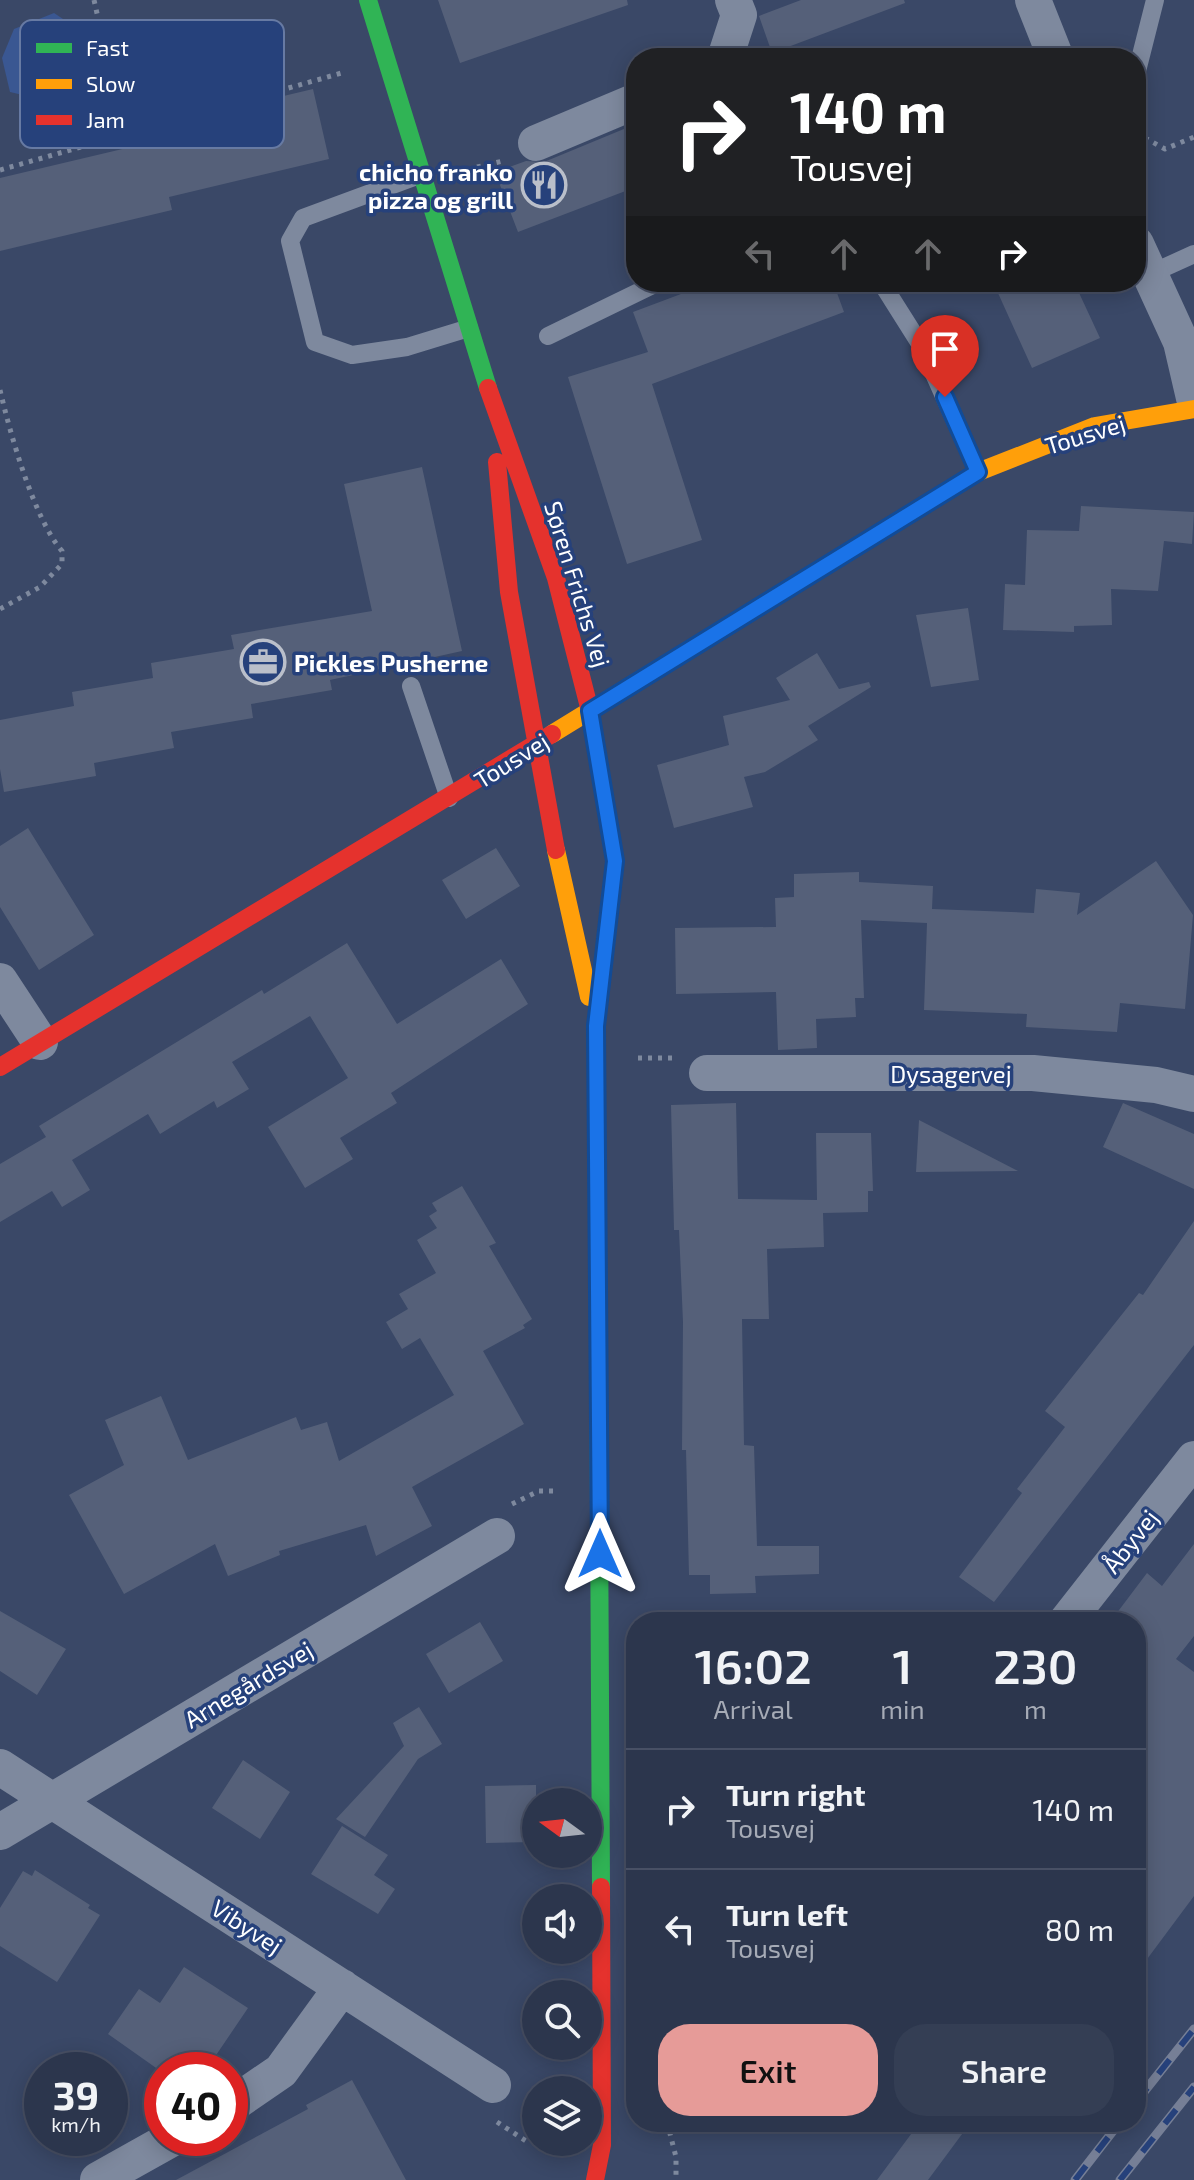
<!DOCTYPE html>
<html lang="en">
<head>
<meta charset="utf-8">
<style>
  :root { --surface:#2c364d; --page:#343e54; --text:#f1f3f6; --muted:#a6abb6; --line:#485065; --accent:#e69b98 }
  body { margin:0; font-family:"Exo 2",sans-serif; background:var(--page); color:var(--text); height:100vh; display:flex; flex-direction:column; font-size:30px; white-space:nowrap }
  * { box-sizing:border-box; margin:0 }
  p { font-size:26px; color:var(--muted) }
  .icon { flex:none; width:44px; height:44px; fill:none; stroke:currentColor; stroke-width:2; stroke-linecap:round; stroke-linejoin:round }
  .map { position:relative; flex:1; overflow:hidden }
  .details { position:absolute; left:626px; top:1612px; width:520px; height:520px; display:flex; flex-direction:column; background:var(--surface); border-radius:32px; box-shadow:0 4px 20px #0003,0 0 0 2px var(--line) }
  .details>* { flex:none }
  .guide { position:absolute; left:626px; top:48px; width:520px; height:244px; border-radius:32px; box-shadow:0 4px 20px #0003,0 0 0 2px var(--line); background:#202124; color:#fff; overflow:hidden }
  .needle { width:52px; rotate:285deg }
  .buttons { position:absolute; left:522px; top:1788px; display:grid; gap:16px }
  .buttons a { display:grid; place-items:center; width:80px; height:80px; border-radius:50%; background:var(--surface); box-shadow:0 4px 20px #0003,0 0 0 2px var(--line); font-size:40px }
  .speed { position:absolute; left:24px; top:2052px; display:flex; gap:16px; font-size:40px; font-weight:700; text-align:center }
  .speed>* { display:grid; place-content:center; width:104px; height:104px; border-radius:50%; background:var(--surface); box-shadow:0 4px 20px #0003,0 0 0 2px var(--line); line-height:1 }
  .speed small { font-size:20px; font-weight:400 }
  .speed .limit { border:12px solid #d22; background:#fff; color:#111 }
  .pin { position:absolute; display:grid; place-items:center; width:68px; height:68px; color:#fff; margin:-82px -34px; border-radius:50% 50% 50% 0; rotate:-45deg; box-shadow:0 0 8px #0007 }
  .pin .icon { rotate:45deg }
  .me { position:absolute; width:88px; margin:-44px; rotate:0deg; stroke-linejoin:round; filter:drop-shadow(0 0 6px #0008) }
  .turn { display:flex; align-items:center; gap:28px; height:168px; padding:0 32px; font-size:36px }
  .turn .icon { width:104px; height:104px; stroke-width:2.5 }
  .turn b { display:block; font-size:56px; line-height:68px }
  .lanes { display:flex; align-items:center; height:76px; padding:0 32px; background:#0003; justify-content:center; gap:40px; direction:ltr }
  .lanes .off { opacity:.35 }
  .eta { display:flex; justify-content:space-evenly; align-items:center; height:136px; text-align:center }
  .eta b { font-size:48px; font-weight:600; line-height:56px }
  .action { display:flex; gap:16px; margin-top:auto; padding:16px 32px }
  .action a { flex:1; height:92px; border-radius:32px; background:var(--accent); color:#111; font-size:32px; font-weight:600; line-height:92px; text-align:center }
  .action a+a { background:var(--page); color:var(--text) }
  ul { padding:0; list-style:none }
  li { display:flex; align-items:center; gap:24px; height:120px; padding:0 32px; border-top:2px solid var(--line) }
  li div { flex:1 }
  li b { display:block; font-size:30px }
  li em { font-style:normal }
  .map>svg:first-child { display:block }
  .green { fill:#3a5792 }
  .building { fill:#556079 }
  .lines { fill:none; stroke-linecap:round; stroke-linejoin:round }
  .path { stroke:#7e899e; stroke-width:5; stroke-dasharray:4 6; stroke-linecap:butt }
  .lane { stroke:#7e899e; stroke-width:18 }
  .street { stroke:#7e899e; stroke-width:36 }
  .fast { stroke:#30b455; stroke-width:18 }
  .slow { stroke:#ff9f0a; stroke-width:18 }
  .jam { stroke:#e5322d; stroke-width:18 }
  .rail-casing { stroke:#767f96; stroke-width:9 }
  .rail { stroke:#26417b; stroke-width:6; stroke-dasharray:18; stroke-linecap:butt }
  .route-casing { stroke:#114b97; stroke-width:20 }
  .route { stroke:#1a73e8; stroke-width:14 }
  .labels { text-anchor:middle; dominant-baseline:central; stroke-width:7; stroke-linejoin:round; paint-order:stroke }
  .poi-label { font-size:24px; font-weight:bold; fill:#fff; stroke:#26417b; text-anchor:end }
  .street-label { font-size:24px; fill:#fff; stroke:#26417b }
  .key { fill:#26417b; stroke:#677aa3; stroke-width:2 }
  .key-label { font-size:22px; fill:#fff }
</style>
</head>
<body>
<div class="map">
<svg width="1194" height="2180" viewBox="0 0 1194 2180">
  <rect width="100%" height="100%" fill="#3a4867"/>
  <!-- green -->
  <path class="green" d="M 54,13 L 75,27 L 73,73 L 44,100 L 10,92 L 2,58 L 14,29 Z"/>
  <!-- building -->
  <path class="building" d="M 438,0 L 627,0 L 628,5 L 460,63 Z
    M 801,0 L 904,0 L 905,3 L 772,53 L 759,16 Z
    M 313,89 L 329,159 L 169,197 L 172,210 L 0,251 L 0,178 L 152,142 L 149,128 Z
    M 636,124 L 636,187 L 518,232 L 495,172 L 526,161 L 544,162 Z
    M 713,282 L 833,282 L 844,312 L 652,384 L 702,540 L 627,564 L 568,377 L 648,352 L 633,312 Z
    M 993,282 L 1074,282 L 1100,338 L 1032,368 Z
    M 422,467 L 462,651 L 330,680 L 332,690 L 251,704 L 253,718 L 171,732 L 174,748 L 94,763 L 96,776 L 4,792 L 0,769 L 0,720 L 74,706 L 72,692 L 153,678 L 151,663 L 234,649 L 231,635 L 372,611 L 344,484 Z
    M 1081,506 L 1194,512 L 1192,544 L 1164,541 L 1158,591 L 1111,589 L 1112,625 L 1074,626 L 1074,632 L 1003,630 L 1005,584 L 1025,585 L 1027,530 L 1079,531 Z
    M 968,608 L 979,680 L 931,687 L 916,615 Z
    M 817,653 L 839,689 L 869,682 L 871,687 L 808,726 L 818,740 L 765,772 L 744,777 L 753,807 L 674,828 L 657,765 L 729,745 L 723,716 L 790,700 L 776,678 Z
    M 28,828 L 94,935 L 39,970 L 0,907 L 0,846 Z
    M 496,848 L 520,886 L 466,919 L 442,880 Z
    M 1156,861 L 1193,915 L 1185,1009 L 1120,1003 L 1117,1032 L 1026,1027 L 1027,1014 L 924,1010 L 927,923 L 861,920 L 864,998 L 855,998 L 856,1017 L 816,1019 L 817,1048 L 778,1050 L 776,992 L 676,994 L 675,928 L 776,927 L 775,898 L 794,897 L 794,874 L 859,872 L 859,882 L 933,886 L 932,909 L 1034,913 L 1036,889 L 1080,893 L 1077,915 Z
    M 347,943 L 397,1024 L 501,959 L 528,1004 L 391,1093 L 397,1103 L 340,1138 L 353,1159 L 305,1188 L 268,1127 L 348,1078 L 310,1016 L 232,1062 L 249,1089 L 217,1108 L 214,1101 L 160,1134 L 148,1114 L 72,1160 L 90,1190 L 62,1207 L 52,1191 L 0,1222 L 0,1164 L 46,1137 L 39,1126 L 244,1001 L 262,990 L 264,994 Z
    M 736,1103 L 738,1199 L 817,1200 L 816,1133 L 871,1133 L 873,1191 L 868,1191 L 868,1212 L 823,1213 L 824,1247 L 767,1249 L 769,1319 L 742,1319 L 744,1445 L 754,1446 L 757,1546 L 819,1546 L 819,1574 L 755,1576 L 756,1593 L 710,1594 L 710,1575 L 689,1575 L 686,1450 L 682,1450 L 683,1322 L 679,1230 L 674,1230 L 671,1105 Z
    M 1123,1103 L 1194,1134 L 1194,1189 L 1103,1147 Z
    M 919,1120 L 1018,1171 L 916,1172 Z
    M 462,1186 L 496,1243 L 489,1246 L 532,1319 L 523,1325 L 525,1328 L 483,1351 L 524,1424 L 412,1487 L 432,1526 L 376,1556 L 366,1525 L 279,1551 L 280,1555 L 228,1576 L 215,1544 L 124,1594 L 69,1495 L 124,1465 L 105,1420 L 161,1396 L 188,1460 L 296,1417 L 301,1430 L 327,1422 L 339,1461 L 454,1395 L 420,1338 L 402,1349 L 386,1322 L 408,1309 L 399,1294 L 436,1273 L 417,1240 L 437,1228 L 429,1216 L 437,1211 L 432,1203 Z
    M 1194,1221 L 1194,1345 L 994,1602 L 959,1577 L 1022,1493 L 1017,1489 L 1065,1427 L 1045,1411 L 1139,1293 L 1143,1295 Z
    M 1194,1544 L 1194,1636 L 1176,1659 L 1194,1672 L 1194,1896 L 1136,1974 L 1136,1622 L 1110,1622 L 1147,1573 L 1162,1586 Z
    M 0,1611 L 66,1649 L 37,1695 L 0,1671 Z
    M 480,1622 L 503,1661 L 449,1693 L 426,1654 Z
    M 419,1707 L 442,1744 L 418,1759 L 365,1837 L 336,1819 L 404,1746 L 393,1723 Z
    M 243,1760 L 290,1792 L 260,1839 L 212,1808 Z
    M 536,1785 L 536,1842 L 486,1843 L 485,1786 Z
    M 342,1826 L 388,1855 L 374,1875 L 395,1889 L 378,1914 L 311,1874 Z
    M 35,1870 L 90,1905 L 88,1908 L 100,1915 L 57,1982 L 0,1946 L 0,1908 L 23,1871 L 32,1876 Z
    M 184,1967 L 248,2008 L 206,2070 L 159,2070 L 108,2034 L 139,1989 L 160,2003 Z
    M 352,2080 L 406,2180 L 176,2180 L 308,2109 L 306,2105 Z
    M 920,2122 L 971,2122 L 928,2180 L 877,2180 Z"/>
  <g class="lines">
    <!-- path -->
    <path class="path" d="M 94,0 L 124,134
      M 1136,133 L 1165,149 L 1194,137
      M 477,167 L 503,161
      M 0,170 L 345,72
      M 0,390 C 10,433 34,519 62,551 L 62,564 L 40,587 L 0,609
      M 638,1058 L 672,1058
      M 512,1504 L 539,1491 L 559,1491
      M 497,2122 L 526,2141 L 536,2141
      M 667,2122 L 676,2157 L 676,2180"/>
    <!-- lane -->
    <path class="lane" d="M 1136,75 L 1155,0
      M 422,174 L 303,218 L 290,241 L 315,342 L 352,355 L 407,347 L 469,328
      M 1150,274 L 1194,254
      M 881,282 L 922,347 L 978,472
      M 548,336 L 659,282
      M 411,686 L 449,798"/>
    <!-- street -->
    <path class="street" d="M 1033,0 L 1056,58
      M 725,58 L 739,15 L 733,0
      M 536,143 L 636,101
      M 1136,244 L 1181,342 L 1194,398
      M 0,981 L 40,1042
      M 707,1073 L 1033,1073 L 1156,1085 L 1194,1094
      M 1066,1622 L 1194,1459
      M 0,1767 L 493,2085
      M 0,1832 L 497,1536
      M 230,2106 L 281,2071 L 342,1987
      M 98,2180 L 173,2138"/>
    <!-- fast -->
    <path class="fast" d="M 368,0 L 488,388
      M 598,1313 L 601,1887"/>
    <!-- slow -->
    <path class="slow" d="M 552,734 L 978,472 L 1095,426 L 1194,409
      M 556,850 L 589,997
      M 598,1313 L 596,1026 L 607,928"/>
    <!-- jam -->
    <path class="jam" d="M 488,388 L 556,578 L 590,711 L 615,861 L 607,928
      M 497,462 L 509,592 L 556,850
      M 0,1067 L 552,734
      M 595,2180 L 602,2145 L 601,1887"/>
    <!-- rail casing -->
    <g class="rail-casing">
      <path id="rail" d="M 1136,2102 L 1194,2029
        M 1075,2180 L 1120,2122
        M 1120,2180 L 1194,2087"/>
    </g>
    <!-- rail -->
    <use href="#rail" class="rail"/>
  </g>
  <g class="lines">
    <!-- route casing -->
    <g class="route-casing">
      <path id="route" d="M 600,1554 L 596,1026 L 615,861 L 590,711 L 978,472 L 945,397"/>
    </g>
    <!-- route -->
    <use href="#route" class="route"/>
  </g>
  <!-- icons -->
  <defs>
    <g id="restaurant-ring" transform="scale(2.3)"><circle r="9.5" fill="#26417b" stroke="#babfca" stroke-width="1.5"/><path d="M-5-6h1v4h1v-4h1v4h1v-4h1v5L-1.5 .5V6h-2V.5L-5-1ZM5-6V6H3V1.5H1.5Q1.5-4 5-6Z" fill="#babfca"/></g>
    <g id="office-ring" transform="scale(2.3)"><circle r="9.5" fill="#26417b" stroke="#babfca" stroke-width="1.5"/><path d="M-6-3h4V-5.5h4V-3h4V5H-6ZM-1-4.5V-3h2v-1.5ZM-6 0V1H6V0Z" fill="#babfca"/></g>
  </defs>
  <g fill-rule="evenodd">
    <use href="#restaurant-ring" x="544" y="185"/>
    <use href="#office-ring" x="263" y="662"/>
  </g>
  <g class="labels">
    <!-- poi labels -->
    <g class="poi-label">
      <text x="513" y="171">chicho franko<tspan x="513" dy="28">pizza og grill</tspan></text>
      <text x="294" y="662" text-anchor="start">Pickles Pusherne</text>
    </g>
    <!-- street labels -->
    <g class="street-label">
      <text transform="translate(1085 434) rotate(-17)">Tousvej</text>
      <text transform="translate(578 584) rotate(73)">Søren Frichs Vej</text>
      <text transform="translate(511 760) rotate(-32)">Tousvej</text>
      <text x="951" y="1073">Dysagervej</text>
      <text transform="translate(1130 1541) rotate(-52)">Åbyvej</text>
      <text transform="translate(248 1684) rotate(-31)">Arnegårdsvej</text>
      <text transform="translate(247 1926) rotate(33)">Vibyvej</text>
    </g>
  </g>
  <!-- legend -->
  <rect x="20" y="20" width="264" height="128" rx="12" class="key"/>
  <rect x="36" y="43" width="36" height="10" fill="#30b455"/>
  <rect x="36" y="79" width="36" height="10" fill="#ff9f0a"/>
  <rect x="36" y="115" width="36" height="10" fill="#e5322d"/>
  <g class="key-label">
    <text x="86" y="56">Fast</text>
    <text x="86" y="92">Slow</text>
    <text x="86" y="128">Jam</text>
  </g>
</svg>
<div class="buttons">
<a><svg class="needle" viewBox="-14 -14 28 28"><path d="M0-13l5 13h-10z" fill="#e53935"/><path d="M0 13l5-13h-10z" fill="#a6abb6"/></svg></a>
<a><svg class="icon" aria-label="sound" viewBox="0 0 24 24"><path d="M4 9h4l5-4v14l-5-4H4zM17 9q2 3 0 6"/></svg></a>
<a><svg class="icon" aria-label="search" viewBox="0 0 24 24"><circle cx="10" cy="10" r="6"/><path d="M15 15l6 6"/></svg></a>
<a><svg class="icon" aria-label="layers" viewBox="0 0 24 24"><path d="M12 4l9 5-9 5-9-5zM3 14l9 5 9-5"/></svg></a>
</div>
<div class="speed"><div>39<small>km/h</small></div><div class="limit">40</div></div>
<div class="pin" style="left:945px;top:397px;background:#d93025"><svg class="icon" aria-label="arrive" viewBox="0 0 24 24"><path d="M6 21V4h12l-3 4 3 4H6"/></svg></div>
<svg class="me" style="left:600px;top:1554px" viewBox="-20 -20 40 40"><path d="M0-17L14 15 0 8-14 15z" fill="#1a73e8" stroke="#fff" stroke-width="4"/></svg>
<div class="guide">
<div class="turn"><svg class="icon" aria-label="right" viewBox="0 0 24 24"><path d="M7 20v-9h11M14 6l5 5-5 5"/></svg><div><b>140 m</b>Tousvej</div></div>
<div class="lanes"><svg class="icon off" aria-label="left" viewBox="0 0 24 24"><path d="M17 20v-9H6M10 6l-5 5 5 5"/></svg><svg class="icon off" aria-label="ahead" viewBox="0 0 24 24"><path d="M12 20V5M6 11l6-6 6 6"/></svg><svg class="icon off" aria-label="ahead" viewBox="0 0 24 24"><path d="M12 20V5M6 11l6-6 6 6"/></svg><svg class="icon" aria-label="right" viewBox="0 0 24 24"><path d="M7 20v-9h11M14 6l5 5-5 5"/></svg></div>
</div>
<section class="details">
<div class="eta">
<div><b>16:02</b><p>Arrival</p></div>
<div><b>1</b><p>min</p></div>
<div><b>230</b><p>m</p></div>
</div>
<ul>
<li><svg class="icon" aria-label="right" viewBox="0 0 24 24"><path d="M7 20v-9h11M14 6l5 5-5 5"/></svg><div><b>Turn right</b><p>Tousvej</p></div><em>140 m</em></li>
<li><svg class="icon" aria-label="left" viewBox="0 0 24 24"><path d="M17 20v-9H6M10 6l-5 5 5 5"/></svg><div><b>Turn left</b><p>Tousvej</p></div><em>80 m</em></li>
</ul>
<div class="action"><a>Exit</a><a>Share</a></div>
</section>
</div>
</body>
</html>
